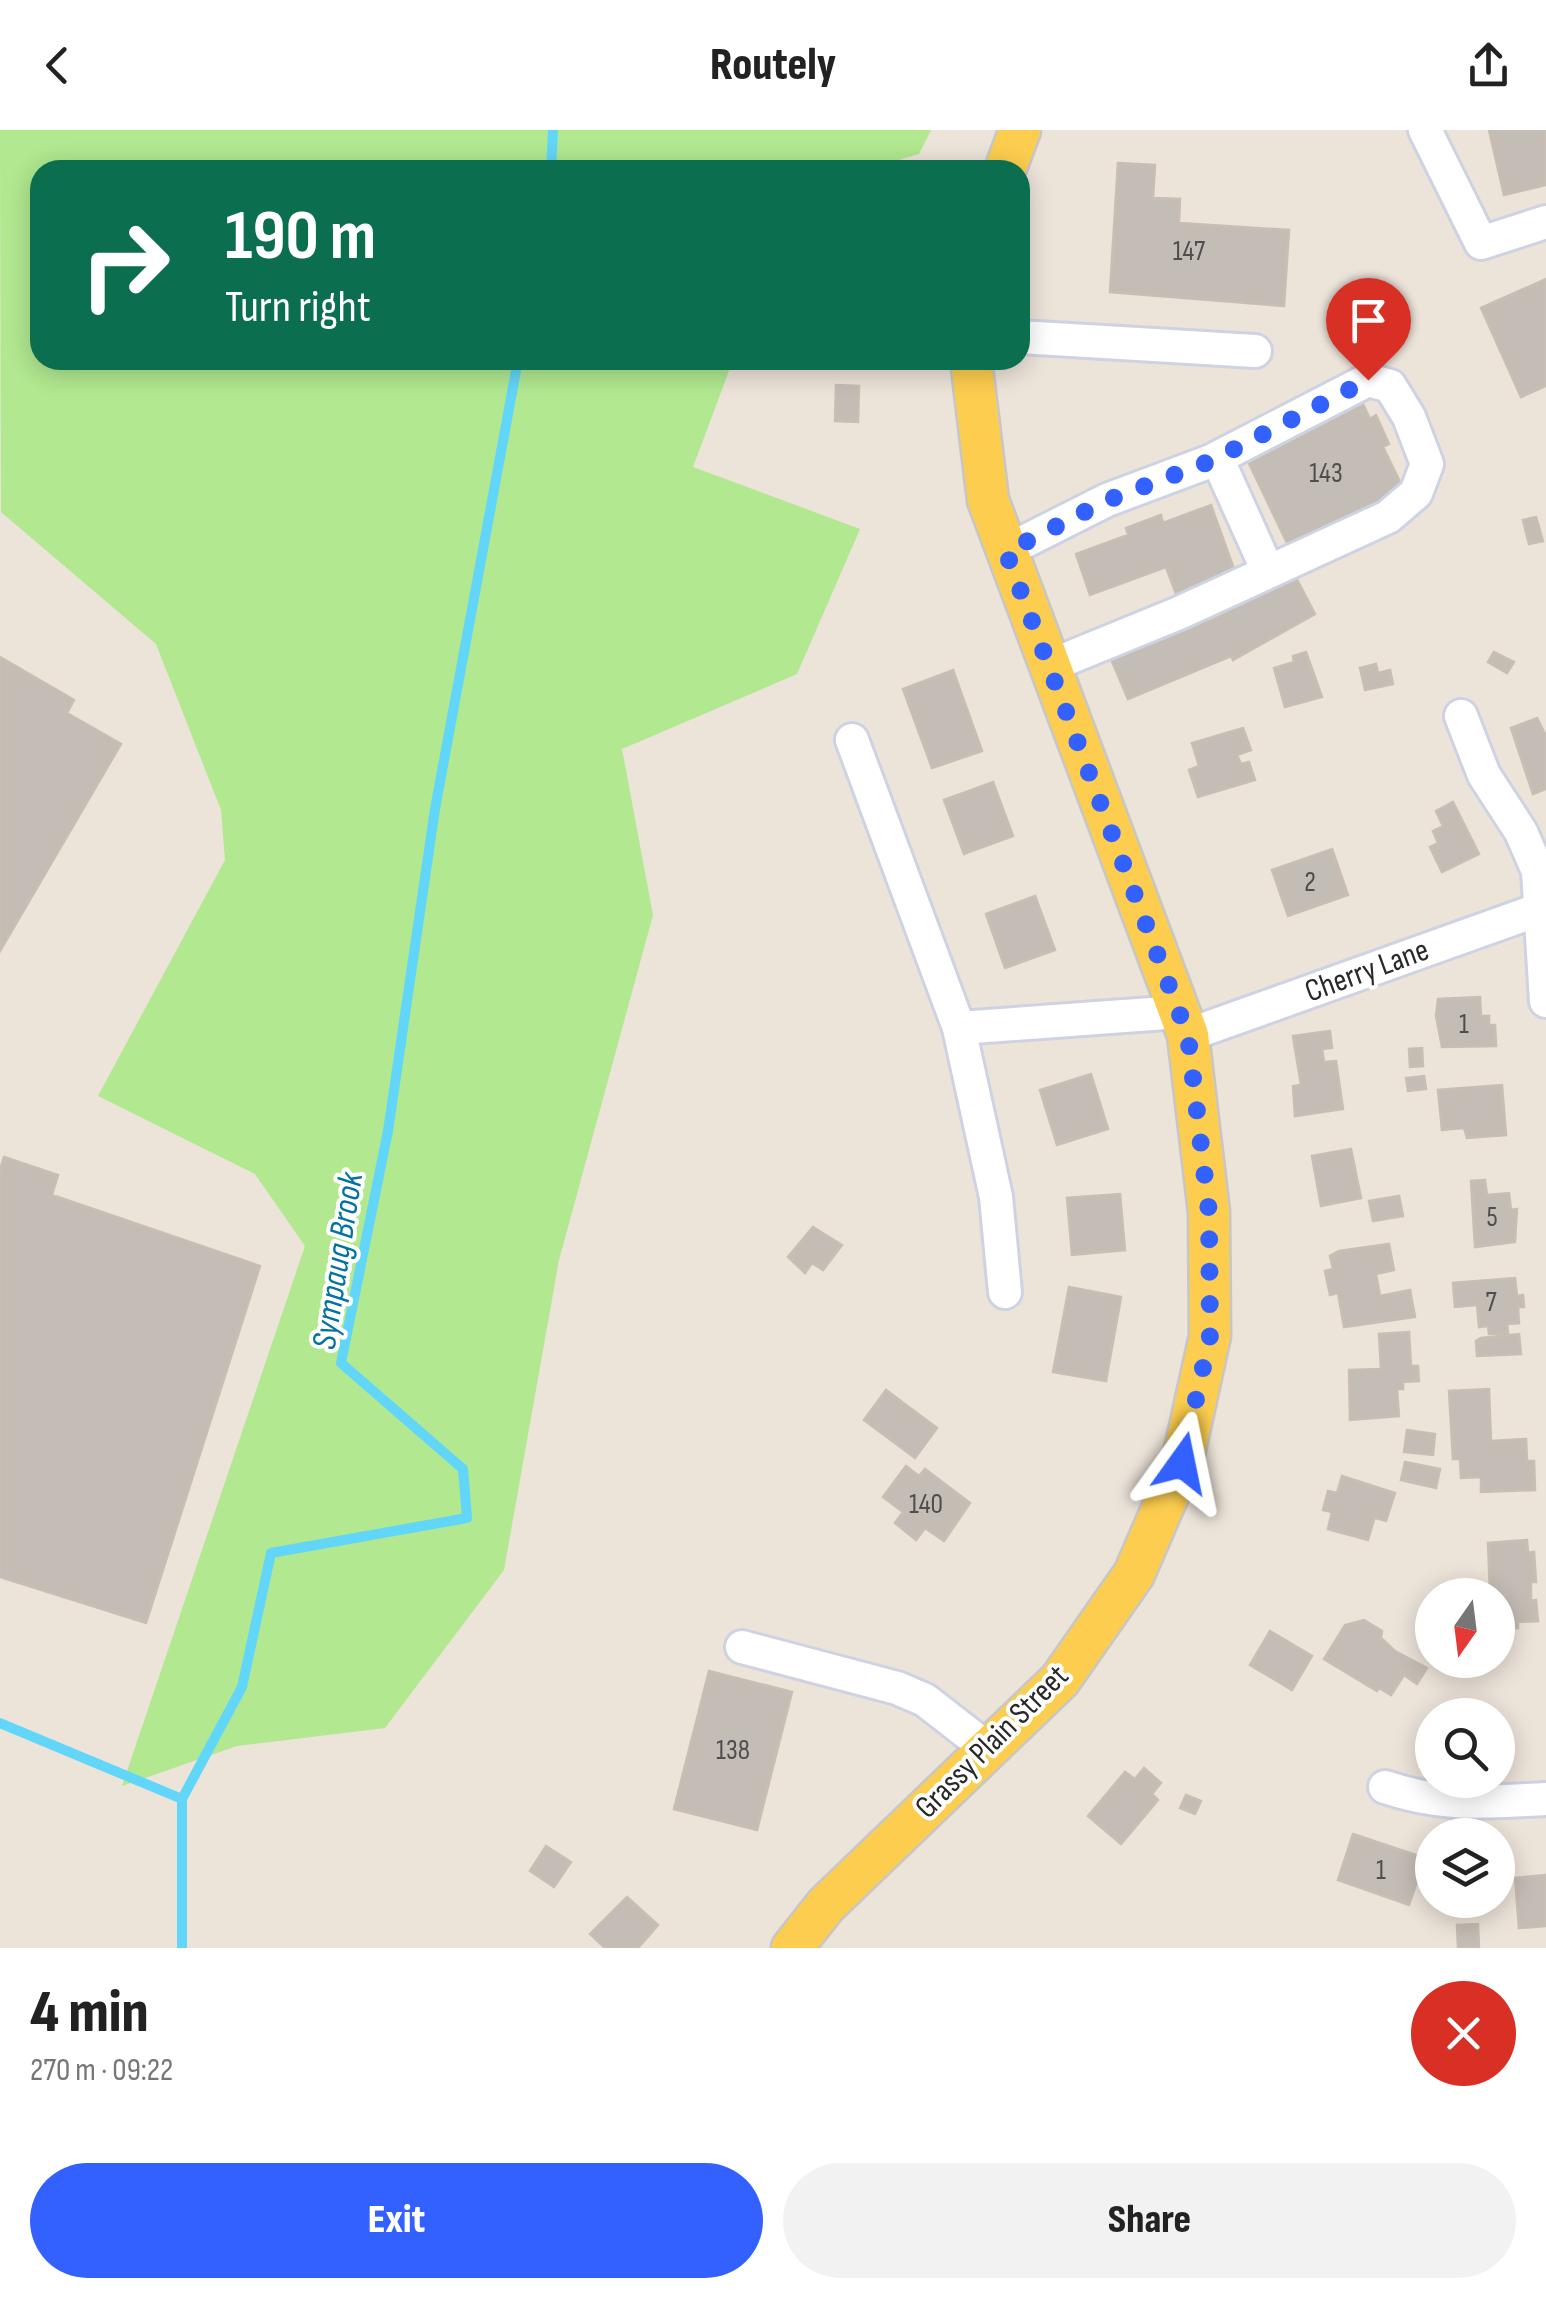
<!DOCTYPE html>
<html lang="en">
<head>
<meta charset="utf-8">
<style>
  :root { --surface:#fff; --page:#f2f2f2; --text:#222; --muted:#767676; --accent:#3361ff }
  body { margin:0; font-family:"Sofia Sans Condensed",sans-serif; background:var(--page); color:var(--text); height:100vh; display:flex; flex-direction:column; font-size:38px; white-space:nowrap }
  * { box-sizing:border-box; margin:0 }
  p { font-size:32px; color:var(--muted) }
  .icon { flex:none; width:55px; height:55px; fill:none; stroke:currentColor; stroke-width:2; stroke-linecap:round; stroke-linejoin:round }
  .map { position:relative; height:1818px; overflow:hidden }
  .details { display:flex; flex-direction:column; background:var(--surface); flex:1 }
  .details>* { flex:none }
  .guide { position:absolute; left:30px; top:30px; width:1000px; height:210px; border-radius:30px; box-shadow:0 5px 25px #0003; background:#0b6e4f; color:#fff; overflow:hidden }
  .needle { width:65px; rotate:194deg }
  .buttons { position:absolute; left:1415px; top:1448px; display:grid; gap:20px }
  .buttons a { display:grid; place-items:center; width:100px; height:100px; border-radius:50%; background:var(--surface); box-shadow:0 5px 25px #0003; font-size:50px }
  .pin { position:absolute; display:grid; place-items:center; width:85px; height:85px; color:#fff; margin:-102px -42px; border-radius:50% 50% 50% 0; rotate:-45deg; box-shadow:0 0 10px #0007 }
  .pin .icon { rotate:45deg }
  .me { position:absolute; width:110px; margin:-55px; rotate:12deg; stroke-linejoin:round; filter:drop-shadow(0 0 8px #0008) }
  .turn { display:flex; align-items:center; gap:35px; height:210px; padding:0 30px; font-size:45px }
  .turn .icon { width:130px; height:130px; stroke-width:2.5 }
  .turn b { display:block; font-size:70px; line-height:85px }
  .round { display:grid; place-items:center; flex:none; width:105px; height:105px; border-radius:52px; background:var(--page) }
  .overview { display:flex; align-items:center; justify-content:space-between; height:170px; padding:0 30px }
  h1 { font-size:60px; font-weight:800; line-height:75px }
  .primary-button { display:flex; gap:20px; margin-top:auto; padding:20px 30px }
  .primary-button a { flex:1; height:115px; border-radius:60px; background:var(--accent); color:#fff; font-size:40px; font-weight:800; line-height:115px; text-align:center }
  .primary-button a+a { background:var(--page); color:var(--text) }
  header { display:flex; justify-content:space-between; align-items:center; height:130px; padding:0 30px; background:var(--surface); font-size:45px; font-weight:800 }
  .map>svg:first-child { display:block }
  .green { fill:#b1e890 }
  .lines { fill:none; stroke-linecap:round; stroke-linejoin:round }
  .stream { stroke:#62d6f8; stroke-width:10 }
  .building { fill:#c4bdb6; stroke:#c8bfb2; stroke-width:2.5 }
  .minor-casing { stroke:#ced3e3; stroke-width:38 }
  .major-casing { stroke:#c7c7c7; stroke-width:45 }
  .minor { stroke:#fff; stroke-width:32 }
  .major { stroke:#fccd4e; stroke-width:40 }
  .route { stroke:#3361ff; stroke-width:18; stroke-dasharray:0 32.4 }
  .labels { text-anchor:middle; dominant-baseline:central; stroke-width:8; stroke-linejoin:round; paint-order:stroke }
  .number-label { font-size:28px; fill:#504e4c }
  .street-label { font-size:32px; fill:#292929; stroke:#fff }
  .water-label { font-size:35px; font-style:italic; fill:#0272a3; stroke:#fff }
</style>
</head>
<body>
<header><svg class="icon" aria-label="back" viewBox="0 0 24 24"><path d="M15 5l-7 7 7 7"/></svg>Routely<svg class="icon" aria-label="share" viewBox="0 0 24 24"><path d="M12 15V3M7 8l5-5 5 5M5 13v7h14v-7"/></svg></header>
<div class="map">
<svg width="1546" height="1818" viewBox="0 0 1546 1818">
  <rect width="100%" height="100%" fill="#ece3d9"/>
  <!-- green -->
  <path class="green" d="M 0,0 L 931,0 L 919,24 L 865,40 L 40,40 L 40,230 L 733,230 L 693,337 L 860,399 L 797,544 L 622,619 L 653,785 L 559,1130 L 504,1440 L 385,1598 L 237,1616 L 122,1656 L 305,1116 L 255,1044 L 98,966 L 225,730 L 221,680 L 156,514 L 1,382 Z"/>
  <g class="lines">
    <!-- stream -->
    <path class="stream" d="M 551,40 L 553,0
      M 0,1593 L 182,1669
      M 182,1818 L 182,1669 L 242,1557 L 271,1423 L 467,1388 L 463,1339 L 341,1233 L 388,1001 L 435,679 L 518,230"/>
  </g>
  <!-- building -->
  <path class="building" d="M 1489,0 L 1546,0 L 1546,55 L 1504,65 Z
    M 1118,33 L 1155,35 L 1153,68 L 1180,69 L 1179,93 L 1289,100 L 1284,176 L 1110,162 Z
    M 1546,149 L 1546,256 L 1521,267 L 1481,178 Z
    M 836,255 L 859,256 L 858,292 L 835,291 Z
    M 1362,272 L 1370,289 L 1376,285 L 1389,314 L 1383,317 L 1404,360 L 1288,415 L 1246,327 Z
    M 1211,375 L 1235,442 L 1176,464 L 1166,437 L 1090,465 L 1076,424 L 1128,405 L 1126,398 L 1161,385 L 1163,393 Z
    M 1536,387 L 1543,411 L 1529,414 L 1523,390 Z
    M 1293,442 L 1315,484 L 1233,530 L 1231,526 L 1128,569 L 1111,529 L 1216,488 Z
    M 1306,522 L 1322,567 L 1285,577 L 1274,538 L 1294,532 L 1293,526 Z
    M 1494,522 L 1514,532 L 1507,543 L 1488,532 Z
    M 0,527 L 74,570 L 67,583 L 121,614 L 0,821 Z
    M 1376,534 L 1378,543 L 1390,540 L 1393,554 L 1365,560 L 1360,538 Z
    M 953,540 L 982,621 L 932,638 L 903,559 Z
    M 1537,588 L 1546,606 L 1546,659 L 1533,664 L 1511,598 Z
    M 1243,598 L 1251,620 L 1237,625 L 1241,634 L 1249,632 L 1255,650 L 1198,667 L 1189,640 L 1199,636 L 1192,613 Z
    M 993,652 L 1013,706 L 964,724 L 944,670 Z
    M 1453,672 L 1479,724 L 1442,742 L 1430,717 L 1438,713 L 1433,701 L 1443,696 L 1436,681 Z
    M 1332,719 L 1348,765 L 1288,786 L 1272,740 Z
    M 1035,766 L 1055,820 L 1005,838 L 986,784 Z
    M 1480,867 L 1481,886 L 1489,886 L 1489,895 L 1495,895 L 1496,916 L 1442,917 L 1436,886 L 1438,869 Z
    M 1330,901 L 1332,918 L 1322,919 L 1324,932 L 1336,931 L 1343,979 L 1295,986 L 1293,956 L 1301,955 L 1293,906 Z
    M 1422,918 L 1423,936 L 1410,937 L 1409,919 Z
    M 1091,944 L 1108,999 L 1057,1015 L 1040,960 Z
    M 1424,946 L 1426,959 L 1408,961 L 1406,948 Z
    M 1502,955 L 1506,1005 L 1467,1008 L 1464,998 L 1442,1000 L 1438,960 Z
    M 1351,1019 L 1361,1068 L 1321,1076 L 1312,1026 Z
    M 4,1027 L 58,1045 L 52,1065 L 260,1136 L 146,1493 L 0,1447 L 0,1040 Z
    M 1485,1050 L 1487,1065 L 1509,1063 L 1511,1080 L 1517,1079 L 1515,1112 L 1475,1117 L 1471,1051 Z
    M 1120,1064 L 1125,1120 L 1072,1125 L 1067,1068 Z
    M 1399,1066 L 1403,1086 L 1373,1091 L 1369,1071 Z
    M 813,1097 L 842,1115 L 823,1140 L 812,1133 L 805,1143 L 788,1127 Z
    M 1389,1114 L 1394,1140 L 1376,1144 L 1380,1166 L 1410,1160 L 1415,1187 L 1344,1197 L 1338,1163 L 1330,1165 L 1325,1141 L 1333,1139 L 1330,1126 L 1339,1121 Z
    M 1515,1148 L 1517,1166 L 1523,1165 L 1524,1177 L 1518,1177 L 1519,1193 L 1507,1194 L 1508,1203 L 1489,1204 L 1488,1196 L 1479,1197 L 1477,1175 L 1455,1177 L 1453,1153 Z
    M 1069,1157 L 1121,1167 L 1106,1251 L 1053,1242 Z
    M 1409,1202 L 1411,1236 L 1418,1236 L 1419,1251 L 1403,1252 L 1403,1259 L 1397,1259 L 1399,1286 L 1350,1290 L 1349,1240 L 1381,1239 L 1379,1204 Z
    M 1519,1204 L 1521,1224 L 1477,1226 L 1476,1211 L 1481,1208 Z
    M 1489,1259 L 1491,1311 L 1526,1309 L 1527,1331 L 1534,1331 L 1535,1360 L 1481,1362 L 1481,1347 L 1461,1348 L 1460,1329 L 1453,1329 L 1449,1261 Z
    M 886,1260 L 937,1298 L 915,1328 L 864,1290 Z
    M 1407,1300 L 1435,1304 L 1433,1325 L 1404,1322 Z
    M 1405,1332 L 1440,1339 L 1436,1358 L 1401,1350 Z
    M 906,1336 L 919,1346 L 925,1339 L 970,1373 L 944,1411 L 925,1398 L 916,1410 L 895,1393 L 903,1382 L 883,1367 Z
    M 1342,1346 L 1395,1363 L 1386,1391 L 1376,1388 L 1377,1379 L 1368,1410 L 1328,1399 L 1332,1382 L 1323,1380 L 1328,1361 L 1337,1363 Z
    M 1527,1410 L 1528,1423 L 1534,1422 L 1536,1452 L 1531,1452 L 1531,1471 L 1536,1470 L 1538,1491 L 1518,1492 L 1518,1498 L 1508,1499 L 1504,1469 L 1490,1465 L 1488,1413 Z
    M 1364,1490 L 1382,1501 L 1381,1508 L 1395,1521 L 1427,1538 L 1417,1554 L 1404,1545 L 1391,1565 L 1379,1558 L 1377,1561 L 1324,1529 L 1345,1495 Z
    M 1270,1501 L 1312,1526 L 1292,1560 L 1250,1535 Z
    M 709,1541 L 792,1562 L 757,1700 L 674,1679 Z
    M 1144,1638 L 1161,1653 L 1152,1664 L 1158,1670 L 1121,1714 L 1088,1686 L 1125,1642 L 1135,1649 Z
    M 1186,1665 L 1201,1671 L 1195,1684 L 1180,1678 Z
    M 1353,1704 L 1425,1728 L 1409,1775 L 1338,1750 Z
    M 546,1716 L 571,1732 L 554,1757 L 530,1741 Z
    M 1546,1745 L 1546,1796 L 1519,1798 L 1515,1748 Z
    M 627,1767 L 658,1795 L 638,1818 L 605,1818 L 590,1804 Z
    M 1478,1794 L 1479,1818 L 1458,1818 L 1457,1795 Z"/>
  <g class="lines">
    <!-- minor casing -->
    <g class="minor-casing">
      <path id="minor" d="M 1425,0 L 1481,113 L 1546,92
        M 1020,207 L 1255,221
        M 1217,328 L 1267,439
        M 1006,421 L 1107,370 L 1211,331 L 1368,250 L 1390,256 L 1409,287 L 1427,334 L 1416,363 L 1388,387 L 1179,483 L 1047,537
        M 1461,586 L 1484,645 L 1521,702 L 1538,741 L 1546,871
        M 852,610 L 959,898
        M 1188,905 L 1546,777
        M 1005,1162 L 996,1067 L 959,898 L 1179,882
        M 742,1517 L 897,1558 L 925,1570 L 988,1619
        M 1385,1657 C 1445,1677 1484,1672 1546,1669"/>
    </g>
    <!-- major casing -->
    <g class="major-casing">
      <path id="major" d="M 1005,40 L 1020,0
        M 792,1818 L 826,1775 L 1060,1550 L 1134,1444 L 1182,1333 L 1210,1206 L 1209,1082 L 1188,905 L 988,370 L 971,230"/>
    </g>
    <!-- minor -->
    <use href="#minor" class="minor"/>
    <!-- major -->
    <use href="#major" class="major"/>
  </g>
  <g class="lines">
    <!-- route -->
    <path class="route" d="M 1182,1333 L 1210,1206 L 1209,1082 L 1188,906 L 1006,422 L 1108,370 L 1211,331 L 1368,250"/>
  </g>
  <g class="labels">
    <!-- number labels -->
    <g class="number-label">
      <text x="1189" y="121">147</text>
      <text x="1326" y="343">143</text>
      <text x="1310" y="752">2</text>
      <text x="1464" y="894">1</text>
      <text x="1492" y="1087">5</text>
      <text x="1491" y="1172">7</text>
      <text x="926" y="1374">140</text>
      <text x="733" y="1620">138</text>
      <text x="1381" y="1740">1</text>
    </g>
    <!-- street labels -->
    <g class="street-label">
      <text transform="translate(1367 841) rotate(-20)">Cherry Lane</text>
      <text transform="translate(992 1612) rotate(-45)">Grassy Plain Street</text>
    </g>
    <!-- water labels -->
    <g class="water-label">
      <text transform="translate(338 1131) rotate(-81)">Sympaug Brook</text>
    </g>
  </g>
</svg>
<div class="buttons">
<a><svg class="needle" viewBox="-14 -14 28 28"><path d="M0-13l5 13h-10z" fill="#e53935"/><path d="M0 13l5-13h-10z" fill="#767676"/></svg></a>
<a><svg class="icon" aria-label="search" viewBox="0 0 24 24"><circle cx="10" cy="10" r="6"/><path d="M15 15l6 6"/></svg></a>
<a><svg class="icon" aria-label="layers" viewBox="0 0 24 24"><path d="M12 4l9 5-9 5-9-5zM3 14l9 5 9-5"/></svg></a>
</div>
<div class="pin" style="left:1368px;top:250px;background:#d93025"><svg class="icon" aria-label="arrive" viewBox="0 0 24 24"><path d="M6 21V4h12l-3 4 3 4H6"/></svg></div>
<svg class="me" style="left:1182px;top:1333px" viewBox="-20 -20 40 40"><path d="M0-17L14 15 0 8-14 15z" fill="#3361ff" stroke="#fff" stroke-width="4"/></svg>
<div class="guide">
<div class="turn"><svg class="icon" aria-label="right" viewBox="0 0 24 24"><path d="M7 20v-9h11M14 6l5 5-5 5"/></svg><div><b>190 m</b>Turn right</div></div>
</div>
</div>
<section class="details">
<div class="overview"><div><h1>4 min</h1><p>270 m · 09:22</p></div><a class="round" style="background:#d93025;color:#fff"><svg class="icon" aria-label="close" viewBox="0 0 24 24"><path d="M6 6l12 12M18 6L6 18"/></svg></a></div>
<div class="primary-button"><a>Exit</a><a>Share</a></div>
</section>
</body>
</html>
